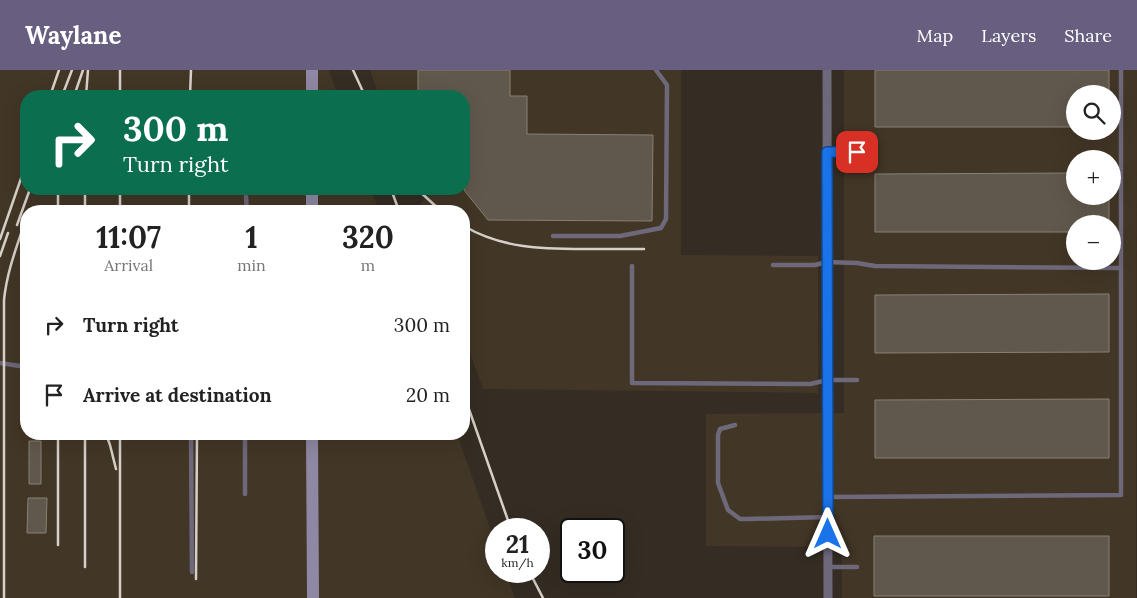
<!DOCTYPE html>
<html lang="en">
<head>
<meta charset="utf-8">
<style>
  :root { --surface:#fff; --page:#f2f2f2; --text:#222; --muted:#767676; --accent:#685f80 }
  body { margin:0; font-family:Lora,serif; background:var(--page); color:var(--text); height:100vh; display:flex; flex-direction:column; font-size:19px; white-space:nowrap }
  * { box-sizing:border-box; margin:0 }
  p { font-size:16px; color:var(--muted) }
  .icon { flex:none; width:28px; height:28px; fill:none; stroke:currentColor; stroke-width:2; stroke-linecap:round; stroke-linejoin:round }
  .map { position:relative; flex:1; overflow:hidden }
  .details { position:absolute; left:20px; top:135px; width:450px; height:235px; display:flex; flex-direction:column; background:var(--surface); border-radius:20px; box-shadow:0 5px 20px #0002 }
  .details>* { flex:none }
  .hud { position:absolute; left:20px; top:20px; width:450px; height:105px; border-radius:20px; box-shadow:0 5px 20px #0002; background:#0b6e4f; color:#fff; overflow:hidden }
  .fabs { position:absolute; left:1066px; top:15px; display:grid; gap:10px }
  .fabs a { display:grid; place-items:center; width:55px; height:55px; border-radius:50%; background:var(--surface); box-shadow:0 5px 20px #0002; font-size:25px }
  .speed { position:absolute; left:485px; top:448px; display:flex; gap:10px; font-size:25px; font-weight:700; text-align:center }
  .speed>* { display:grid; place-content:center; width:65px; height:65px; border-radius:50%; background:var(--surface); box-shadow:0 5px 20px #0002; line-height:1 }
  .speed small { font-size:12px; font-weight:400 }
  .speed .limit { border:2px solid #111; border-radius:8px; background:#fff; color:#111 }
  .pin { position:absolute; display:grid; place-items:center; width:42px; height:42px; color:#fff; margin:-21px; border-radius:10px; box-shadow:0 2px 8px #0006 }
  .me { position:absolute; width:55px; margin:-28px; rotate:0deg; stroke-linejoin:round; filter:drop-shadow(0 0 4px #0008) }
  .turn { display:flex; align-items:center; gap:18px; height:105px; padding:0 20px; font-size:22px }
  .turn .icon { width:65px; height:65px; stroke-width:2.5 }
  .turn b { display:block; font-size:35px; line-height:42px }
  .eta { display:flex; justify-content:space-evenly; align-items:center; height:85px; text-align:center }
  .eta b { font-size:30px; font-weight:700; line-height:35px }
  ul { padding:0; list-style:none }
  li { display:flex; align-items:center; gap:15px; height:70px; padding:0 20px }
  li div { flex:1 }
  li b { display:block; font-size:19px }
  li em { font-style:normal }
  header { display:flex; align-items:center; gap:30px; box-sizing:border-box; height:70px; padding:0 25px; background:var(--accent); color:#fff }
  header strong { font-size:24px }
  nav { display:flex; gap:28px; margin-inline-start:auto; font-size:18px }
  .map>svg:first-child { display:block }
  .built { fill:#423626; fill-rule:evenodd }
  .building { fill:#61584d; stroke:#898074 }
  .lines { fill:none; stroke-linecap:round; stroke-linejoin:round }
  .lane { stroke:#6d687a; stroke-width:4.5 }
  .street { stroke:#6d687a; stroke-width:9 }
  .secondary { stroke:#8f88a4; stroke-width:12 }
  .rail { stroke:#d6d0c9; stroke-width:2.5 }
  .route-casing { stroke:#114b97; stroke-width:12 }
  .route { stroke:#1a73e8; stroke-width:9 }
</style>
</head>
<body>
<header>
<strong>Waylane</strong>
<nav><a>Map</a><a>Layers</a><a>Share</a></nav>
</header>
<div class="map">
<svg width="1137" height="528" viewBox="0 0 1137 528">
  <rect width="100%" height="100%" fill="#352d23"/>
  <!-- built -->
  <path class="built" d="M 0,0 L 329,0 L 338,26 L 26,26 L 26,119 L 371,119 L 379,141 L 26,141 L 26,364 L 457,364 L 496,475 L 496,501 L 505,501 L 515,528 L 0,528 Z
    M 370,0 L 681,0 L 681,185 L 818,186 L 818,323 L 483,319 L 464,266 L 464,141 L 420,141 L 418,136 L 429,125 L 424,119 L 464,119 L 464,26 L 379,26 Z
    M 844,0 L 1137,0 L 1136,528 L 842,528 L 842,477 L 706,476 L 706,344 L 844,343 ZM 1075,24 L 1112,24 L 1112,61 L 1075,61 ZM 1075,89 L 1112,89 L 1112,126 L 1075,126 ZM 1075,154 L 1112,154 L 1112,191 L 1075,191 Z"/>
  <!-- building -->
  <path class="building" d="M 418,0 L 510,0 L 510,26 L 527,26 L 527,64 L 653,65 L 652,151 L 488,150 L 464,120 L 464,26 L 418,26 Z
    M 875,0 L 1109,0 L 1109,24 L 1075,24 L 1075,57 L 875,57 Z
    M 1075,103 L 1075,126 L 1109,126 L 1109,154 L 1075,154 L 1075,162 L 875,162 L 875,104 Z
    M 1109,224 L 1109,282 L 875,283 L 875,225 Z
    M 1109,329 L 1109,388 L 875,388 L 875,330 Z
    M 29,371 L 41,371 L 41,414 L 29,414 Z
    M 28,428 L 47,428 L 46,463 L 27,463 Z
    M 874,466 L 1109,466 L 1109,526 L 874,526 Z"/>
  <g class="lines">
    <!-- lane -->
    <path class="lane" d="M 827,82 L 857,82
      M 246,127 L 247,141
      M 553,166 L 620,166 L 661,158 L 666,149 L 667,15 L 656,0
      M 773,195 L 815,195 L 827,192 L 857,193 L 875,196 L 1121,198
      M 632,196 L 632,313 L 810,314 L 828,310 L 857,310
      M 0,293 L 26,297
      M 735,355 L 720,359 L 718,365 L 718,413 L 728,440 L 740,449 L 747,449 L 828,447
      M 191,364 L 192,502
      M 245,424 L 245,364
      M 828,427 L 1121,425 L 1121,0
      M 828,497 L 857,497"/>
    <!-- street -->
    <path class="street" d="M 827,0 L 828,528"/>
    <!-- secondary -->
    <path class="secondary" d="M 312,26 L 312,0
      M 312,141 L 312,119
      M 312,364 L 313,528"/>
    <!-- rail -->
    <path class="rail" d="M 120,0 L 120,26
      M 353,0 L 365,26
      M 50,26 L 59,0
      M 62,26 L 72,0
      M 74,26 L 83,0
      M 86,26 L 88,0
      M 190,26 L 191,0
      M 120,119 L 120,141
      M 391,119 L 399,141
      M 417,119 L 441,141
      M 58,141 L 58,119
      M 85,141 L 85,119
      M 189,141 L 189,119
      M 17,155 L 30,119
      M 464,156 C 501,178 541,179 583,179 C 603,179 624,179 644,179
      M 0,169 L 26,94
      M 0,186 L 8,163
      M 464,325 L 511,459
      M 58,364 L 58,475
      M 106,364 L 110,375 L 116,399
      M 85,497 L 85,364
      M 529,501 L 543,528
      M 196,509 L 197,364
      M 4,528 L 4,230 C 7,201 17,176 26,149
      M 120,528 L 120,364"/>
  </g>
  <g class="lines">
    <!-- route casing -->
    <g class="route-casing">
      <path id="route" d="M 828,464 L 827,82 L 857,82"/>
    </g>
    <!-- route -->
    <use href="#route" class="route"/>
  </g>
</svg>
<div class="fabs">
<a><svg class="icon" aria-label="search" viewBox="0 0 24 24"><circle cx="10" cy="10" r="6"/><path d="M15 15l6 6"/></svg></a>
<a>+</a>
<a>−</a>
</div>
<div class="speed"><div>21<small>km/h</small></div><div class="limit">30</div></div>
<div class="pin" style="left:857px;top:82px;background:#d93025"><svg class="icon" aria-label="arrive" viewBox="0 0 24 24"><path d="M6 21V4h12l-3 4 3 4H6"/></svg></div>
<svg class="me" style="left:828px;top:464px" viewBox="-20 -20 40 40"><path d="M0-17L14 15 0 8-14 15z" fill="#1a73e8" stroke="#fff" stroke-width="4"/></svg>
<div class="hud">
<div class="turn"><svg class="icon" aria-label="right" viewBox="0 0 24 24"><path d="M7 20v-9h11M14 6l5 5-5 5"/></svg><div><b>300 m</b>Turn right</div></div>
</div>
<section class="details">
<div class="eta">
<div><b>11:07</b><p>Arrival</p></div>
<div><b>1</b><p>min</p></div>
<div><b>320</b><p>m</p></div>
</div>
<ul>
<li><svg class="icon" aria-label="right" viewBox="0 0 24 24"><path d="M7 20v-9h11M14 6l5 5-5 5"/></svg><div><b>Turn right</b></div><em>300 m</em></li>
<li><svg class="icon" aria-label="arrive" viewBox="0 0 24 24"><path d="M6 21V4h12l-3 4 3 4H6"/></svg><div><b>Arrive at destination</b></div><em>20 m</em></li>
</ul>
</section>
</div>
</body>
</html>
